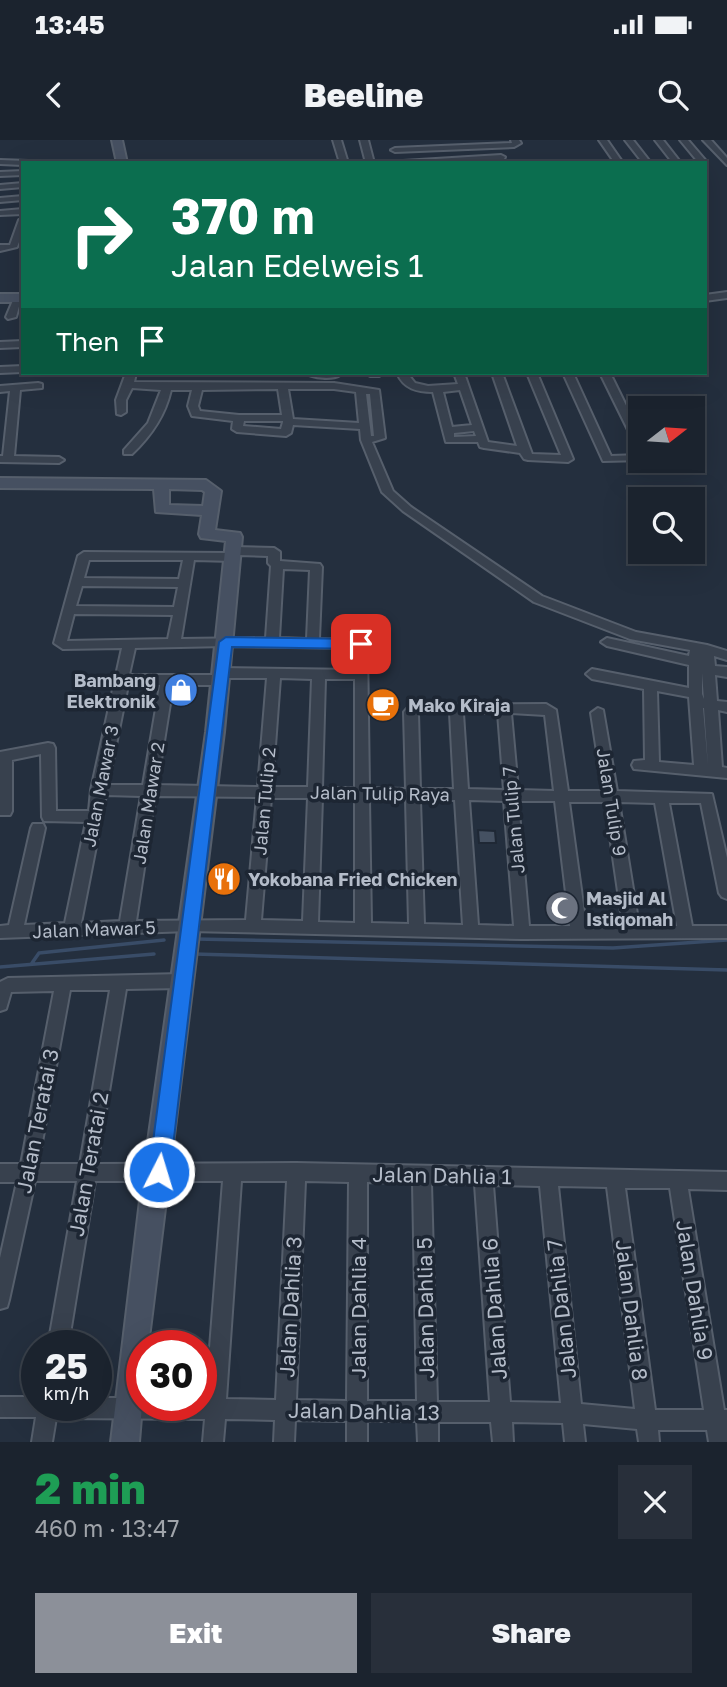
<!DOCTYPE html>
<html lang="en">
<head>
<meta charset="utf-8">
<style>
  :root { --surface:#1b232e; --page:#282f3a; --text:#f1f3f6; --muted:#a0a4aa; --line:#39404a; --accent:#8c9099 }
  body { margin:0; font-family:"Golos Text",sans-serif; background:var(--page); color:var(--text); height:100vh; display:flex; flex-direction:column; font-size:26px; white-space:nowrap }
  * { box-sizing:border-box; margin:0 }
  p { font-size:23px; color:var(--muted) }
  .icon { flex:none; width:38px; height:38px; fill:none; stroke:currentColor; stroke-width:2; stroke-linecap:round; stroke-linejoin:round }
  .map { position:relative; height:1302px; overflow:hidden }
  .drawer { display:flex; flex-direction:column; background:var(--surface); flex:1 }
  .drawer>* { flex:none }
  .top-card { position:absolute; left:21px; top:21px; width:686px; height:214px; border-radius:0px; box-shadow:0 7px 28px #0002,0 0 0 2px var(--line); background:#0b6e4f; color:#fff; overflow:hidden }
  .needle { width:46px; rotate:73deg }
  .controls { position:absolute; left:628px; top:256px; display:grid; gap:14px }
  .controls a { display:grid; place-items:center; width:77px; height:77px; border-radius:0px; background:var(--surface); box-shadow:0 7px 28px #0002,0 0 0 2px var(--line); font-size:35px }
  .speed { position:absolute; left:21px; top:1190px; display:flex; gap:14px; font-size:35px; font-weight:700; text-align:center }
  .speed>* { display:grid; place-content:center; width:91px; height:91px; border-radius:50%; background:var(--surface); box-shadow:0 7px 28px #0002,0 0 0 2px var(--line); line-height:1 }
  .speed small { font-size:18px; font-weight:400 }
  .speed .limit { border:10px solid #d22; background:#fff; color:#111 }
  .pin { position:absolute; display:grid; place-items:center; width:60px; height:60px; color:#fff; margin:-30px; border-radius:14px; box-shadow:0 4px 10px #0006 }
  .me { position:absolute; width:77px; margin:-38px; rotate:5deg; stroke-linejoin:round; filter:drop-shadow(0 0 5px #0008) }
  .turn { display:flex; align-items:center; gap:24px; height:147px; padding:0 35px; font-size:32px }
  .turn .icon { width:91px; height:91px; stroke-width:2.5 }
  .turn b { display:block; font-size:49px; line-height:60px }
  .then { display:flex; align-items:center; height:66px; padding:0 35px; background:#0003; gap:14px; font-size:26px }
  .round { display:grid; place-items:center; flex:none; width:74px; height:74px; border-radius:0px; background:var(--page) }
  .head { display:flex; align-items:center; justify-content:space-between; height:119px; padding:0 35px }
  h1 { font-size:42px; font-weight:800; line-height:52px; color:#1e9e55 }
  .button { display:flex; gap:14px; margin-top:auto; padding:14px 35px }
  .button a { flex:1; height:80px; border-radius:0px; background:var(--accent); color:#fff; font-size:28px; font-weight:800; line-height:80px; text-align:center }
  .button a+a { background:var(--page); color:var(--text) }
  .status { display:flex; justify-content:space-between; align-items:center; height:49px; padding:0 35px; background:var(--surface); direction:ltr }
  .status svg { height:19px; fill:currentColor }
  header { display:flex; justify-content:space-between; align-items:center; height:91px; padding:0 35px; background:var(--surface); font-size:32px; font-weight:800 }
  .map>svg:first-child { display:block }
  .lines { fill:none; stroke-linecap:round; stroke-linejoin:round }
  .stream { stroke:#394c67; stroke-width:3.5 }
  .building { fill:#455162; stroke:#1f2835; stroke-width:2 }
  .street-casing { stroke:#565f6c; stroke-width:4 }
  .secondary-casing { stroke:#565f6c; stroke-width:4 }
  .street { fill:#38414e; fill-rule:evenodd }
  .secondary { fill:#465061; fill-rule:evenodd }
  .route { fill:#1a73e8; stroke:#114b97; stroke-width:2 }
  .labels { text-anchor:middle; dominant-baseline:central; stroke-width:7; stroke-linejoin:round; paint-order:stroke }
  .poi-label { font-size:18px; font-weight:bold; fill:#b4bcc9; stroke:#1d2633; text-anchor:start }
  .street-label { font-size:18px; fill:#b4bcc9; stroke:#1d2633 }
  .near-street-label { font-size:21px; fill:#b4bcc9; stroke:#1d2633 }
</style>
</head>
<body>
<div class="status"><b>13:45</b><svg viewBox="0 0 49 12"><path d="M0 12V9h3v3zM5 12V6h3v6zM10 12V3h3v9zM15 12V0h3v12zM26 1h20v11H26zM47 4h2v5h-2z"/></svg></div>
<header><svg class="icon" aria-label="back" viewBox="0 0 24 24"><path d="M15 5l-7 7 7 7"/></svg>Beeline<svg class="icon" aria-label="search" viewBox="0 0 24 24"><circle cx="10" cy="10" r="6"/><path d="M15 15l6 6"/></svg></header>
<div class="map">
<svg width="727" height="1302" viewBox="0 0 727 1302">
  <rect width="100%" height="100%" fill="#242f3e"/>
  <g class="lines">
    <!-- stream -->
    <path class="stream" d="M 196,799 L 613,808 L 727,800
      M 194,814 L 727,830
      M 32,823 L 39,813 L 164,800
      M 0,827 L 154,814"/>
  </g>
  <!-- building -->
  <path class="building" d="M 478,690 L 495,691 L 496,703 L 479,703 Z
    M 553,757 L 564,759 L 567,779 L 551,776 Z"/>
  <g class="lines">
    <!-- street casing -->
    <g class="street-casing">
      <path id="street" d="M 333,0 L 341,0 L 348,23 L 340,23 Z
        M 360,0 L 368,0 L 374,23 L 366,23 Z
        M 511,0 L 519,0 L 521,3 L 514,7 L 395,12 L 391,10 L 395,8 L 512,3 Z
        M 599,0 L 607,0 L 623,23 L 615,23 Z
        M 625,0 L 633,0 L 651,23 L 643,23 Z
        M 655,0 L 663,0 L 681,23 L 673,23 Z
        M 680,0 L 688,0 L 706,21 L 706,25 L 699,23 Z
        M 703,0 L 711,0 L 727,18 L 727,25 Z
        M 501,15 L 505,17 L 504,19 L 445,23 L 399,23 L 403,21 Z
        M 0,20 L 28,21 L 32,23 L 23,23 L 23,25 L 0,24 Z
        M 23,31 L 23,35 L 0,36 L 0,32 Z
        M 23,43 L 23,47 L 0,49 L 0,45 Z
        M 23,56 L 23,60 L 0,62 L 0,58 Z
        M 23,69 L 23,74 L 0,75 L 0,71 Z
        M 23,78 L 23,92 L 17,107 L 0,111 L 0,105 L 10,105 L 19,80 Z
        M 727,152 L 727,158 L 705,161 L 705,155 Z
        M 19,155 L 22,156 L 16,177 L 8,179 L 6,177 L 14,158 Z
        M 23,201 L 23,207 L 0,208 L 0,202 Z
        M 23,226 L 23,232 L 0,233 L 0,227 Z
        M 126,233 L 136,233 L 134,242 L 334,243 L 379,250 L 385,298 L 372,302 L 393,351 L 411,367 L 542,456 L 636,492 L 707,505 L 727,511 L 727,520 L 714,516 L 715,526 L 727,527 L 727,537 L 715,535 L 717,561 L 727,562 L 727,572 L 718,570 L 722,627 L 727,628 L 727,638 L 634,629 L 632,625 L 634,621 L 645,620 L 644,549 L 592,539 L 586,534 L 592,529 L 689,548 L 689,525 L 607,506 L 601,502 L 607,498 L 689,516 L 690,510 L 630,499 L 534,462 L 403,371 L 382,352 L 361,300 L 360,289 L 293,285 L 291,293 L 286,296 L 237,292 L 232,289 L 233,281 L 192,276 L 188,266 L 192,250 L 171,250 C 165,276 151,296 132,314 L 124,314 L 124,310 L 148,283 L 161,250 L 132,248 L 126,260 L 126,272 L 121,275 L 117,274 L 116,260 ZM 278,249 L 282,275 L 239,275 L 200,271 L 198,266 L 202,250 ZM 288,249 L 334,249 L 356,252 L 359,283 L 293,279 ZM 366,254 L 370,254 L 374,296 L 371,296 ZM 244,281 L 283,281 L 283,282 L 281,289 L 243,286 ZM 702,532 L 702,533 L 704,559 L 702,554 ZM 657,551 L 689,557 L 694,625 L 659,622 ZM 703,568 L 704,568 L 708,626 Z
        M 305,233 L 338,233 L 340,235 C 332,240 313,238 305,233 Z
        M 370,233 L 384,233 L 379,236 L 370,236 Z
        M 397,233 L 407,233 L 415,243 L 428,246 L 458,244 L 454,233 L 464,233 L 488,302 L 517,306 L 492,233 L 502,233 L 532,314 L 561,315 L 527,233 L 537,233 L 573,319 L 568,322 L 528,320 L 524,319 L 520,313 L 484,308 L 480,307 L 478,302 L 446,302 L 433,252 C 417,252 404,249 397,233 ZM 460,250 L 472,285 L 452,287 L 443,252 ZM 474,291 L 476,296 L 454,297 L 454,293 Z
        M 563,233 L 573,233 L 611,316 L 640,315 L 640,320 L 644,320 L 603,321 Z
        M 600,233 L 610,233 L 640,294 L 640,307 L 635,304 Z
        M 38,243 L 42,244 L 42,248 L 20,250 L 14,316 L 59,317 L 64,320 L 59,323 L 0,322 L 0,316 L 3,316 L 10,251 L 0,252 L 0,246 Z
        M 233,407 L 274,408 L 280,412 L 280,421 L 320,424 L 322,427 L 319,499 L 361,500 L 367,504 L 369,648 L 406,649 L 404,572 L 410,565 L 546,564 L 556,570 L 568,651 L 603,651 L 591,573 L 598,568 L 603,570 L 617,651 L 712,654 L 727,718 L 727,759 L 722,757 L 719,753 L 701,663 L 669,663 L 692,786 L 727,786 L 727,798 L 522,799 L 189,791 L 0,798 L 0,786 L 9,785 L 31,688 L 33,684 L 43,684 L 45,688 L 24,785 L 65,783 L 86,682 L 44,681 L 42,677 L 41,614 L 12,620 L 12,671 L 10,675 L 0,675 L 0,612 L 48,603 L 53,604 L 55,608 L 56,671 L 89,671 L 91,650 L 122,508 L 63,509 L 54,503 L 78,416 L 84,412 L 229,413 L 229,408 ZM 237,415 L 268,416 L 268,423 L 271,426 L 266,498 L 181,499 L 194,420 L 233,421 L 237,420 ZM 89,420 L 183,420 L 179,439 L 84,438 ZM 283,429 L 310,430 L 307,499 L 279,498 ZM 82,446 L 178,447 L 174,467 L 76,466 ZM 74,474 L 173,475 L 168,499 L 67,501 ZM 226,506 L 355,508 L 355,530 L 220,528 L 215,530 L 215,535 L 129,535 L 135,508 ZM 224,538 L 267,538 L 258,647 L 157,645 L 173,545 L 219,545 L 224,543 ZM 280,538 L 312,539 L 308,647 L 272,647 ZM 325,539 L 355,539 L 355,648 L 322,648 ZM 128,545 L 160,545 L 143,645 L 108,645 ZM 418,573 L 450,573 L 454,649 L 420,649 ZM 463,573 L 498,573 L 504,650 L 468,649 ZM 511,573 L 545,575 L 554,651 L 518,650 ZM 106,655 L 141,656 L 120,781 L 81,783 ZM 155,656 L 257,657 L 246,780 L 136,781 ZM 271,658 L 308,658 L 303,781 L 261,780 ZM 322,658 L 355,659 L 355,783 L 318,782 ZM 369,659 L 406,659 L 409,784 L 371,783 ZM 420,660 L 455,660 L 463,785 L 424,784 ZM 469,660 L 504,661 L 514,786 L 478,785 ZM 518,661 L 555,661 L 570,786 L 529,786 ZM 569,662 L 605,662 L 623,786 L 586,786 ZM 619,662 L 655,663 L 677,786 L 639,786 Z
        M 182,834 L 188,836 L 190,841 L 188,846 L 182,848 L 126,849 L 97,1024 L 296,1023 L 727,1032 L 727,1050 L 688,1049 L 724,1270 L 727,1270 L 727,1302 L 709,1302 L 707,1290 L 658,1290 L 659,1302 L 639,1302 L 637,1289 L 583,1284 L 585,1302 L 565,1302 L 563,1283 L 512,1282 L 513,1302 L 493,1302 L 491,1282 L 438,1282 L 438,1302 L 418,1302 L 417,1281 L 367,1281 L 367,1302 L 347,1302 L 347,1281 L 295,1280 L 294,1302 L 274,1302 L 275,1280 L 225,1279 L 223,1302 L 203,1302 L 205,1279 L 56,1278 L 52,1302 L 32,1302 L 36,1277 L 0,1277 L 0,1257 L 37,1257 L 37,1265 L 96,1265 L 96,1258 L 142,1258 L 142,1265 L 201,1265 L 201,1259 L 206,1259 L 223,1041 L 95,1041 L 68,1206 L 48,1206 L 77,1041 L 35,1041 L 9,1160 L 7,1167 L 0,1169 L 0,1118 L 17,1042 L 0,1042 L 0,1024 L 21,1024 L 54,851 L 11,852 L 6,869 L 0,871 L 0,842 L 8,838 ZM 70,850 L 110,850 L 80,1024 L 38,1024 ZM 241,1041 L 287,1041 L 276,1260 L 226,1259 ZM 305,1041 L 349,1042 L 347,1261 L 296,1260 ZM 367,1042 L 413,1043 L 417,1261 L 367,1261 ZM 431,1043 L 475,1044 L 490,1262 L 437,1262 ZM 493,1045 L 540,1046 L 561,1263 L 510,1262 ZM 558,1046 L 607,1047 L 635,1269 L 581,1264 ZM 625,1048 L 670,1048 L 704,1270 L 655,1270 Z"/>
    </g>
    <!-- secondary casing -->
    <g class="secondary-casing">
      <path id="secondary" d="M 112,0 L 122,0 L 127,23 L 117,23 Z
        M 0,154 L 23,154 L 23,162 L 0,162 Z
        M 0,338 L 206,340 L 221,351 L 215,390 L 240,393 L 242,397 L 224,592 L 148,1206 L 142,1206 L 142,1265 L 139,1302 L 111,1302 L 142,1044 L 206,592 L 226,401 L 201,398 L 199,394 L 202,375 L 156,372 L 154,349 L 0,348 ZM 169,349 L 202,350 L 205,352 L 203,366 L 169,365 Z"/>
    </g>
    <!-- street -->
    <use href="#street" class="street"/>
    <!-- secondary -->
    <use href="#secondary" class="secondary"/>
  </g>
  <!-- route -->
  <path class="route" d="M 226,497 L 361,499 L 368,504 L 361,509 L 232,507 L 170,1032 L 167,1039 L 159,1041 L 152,1039 L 149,1032 L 219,502 Z"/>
  <!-- icons -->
  <defs>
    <g id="shop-disc" transform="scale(1.75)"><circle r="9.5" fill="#3f7fe0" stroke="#1d2633"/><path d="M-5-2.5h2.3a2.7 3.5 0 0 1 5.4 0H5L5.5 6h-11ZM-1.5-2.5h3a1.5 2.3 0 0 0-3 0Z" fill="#fff"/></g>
    <g id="cafe-disc" transform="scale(1.75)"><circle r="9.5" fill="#e8710a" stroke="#1d2633"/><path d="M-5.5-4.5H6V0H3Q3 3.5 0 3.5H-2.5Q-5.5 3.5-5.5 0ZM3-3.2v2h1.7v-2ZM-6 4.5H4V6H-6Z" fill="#fff"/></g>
    <g id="restaurant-disc" transform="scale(1.75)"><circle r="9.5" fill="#e8710a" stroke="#1d2633"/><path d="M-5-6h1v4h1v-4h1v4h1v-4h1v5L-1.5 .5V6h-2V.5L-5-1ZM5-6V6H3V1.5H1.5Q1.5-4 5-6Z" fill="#fff"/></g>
    <g id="mosque-disc" transform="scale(1.75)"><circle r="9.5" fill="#6b7280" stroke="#1d2633"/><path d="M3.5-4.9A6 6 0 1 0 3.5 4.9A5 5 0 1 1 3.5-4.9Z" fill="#fff"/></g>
  </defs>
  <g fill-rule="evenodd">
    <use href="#shop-disc" x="181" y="550"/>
    <use href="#cafe-disc" x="383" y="565"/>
    <use href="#restaurant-disc" x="224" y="739"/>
    <use href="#mosque-disc" x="562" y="768"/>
  </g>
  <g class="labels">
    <!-- poi labels -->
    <g class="poi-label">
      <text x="156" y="540" text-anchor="end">Bambang<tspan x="156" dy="21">Elektronik</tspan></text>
      <text x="408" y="565">Mako Kiraja</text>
      <text x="248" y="739">Yokobana Fried Chicken</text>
      <text x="586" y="758">Masjid Al<tspan x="586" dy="21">Istiqomah</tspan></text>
    </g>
    <!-- street labels -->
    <g class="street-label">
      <text transform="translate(100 646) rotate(-79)">Jalan Mawar 3</text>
      <text transform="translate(380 653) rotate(1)">Jalan Tulip Raya</text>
      <text transform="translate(264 661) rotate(-85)">Jalan Tulip 2</text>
      <text transform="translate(612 662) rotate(81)">Jalan Tulip 9</text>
      <text transform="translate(148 663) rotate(-81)">Jalan Mawar 2</text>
      <text transform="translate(513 680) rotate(-95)">Jalan Tulip 7</text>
      <text transform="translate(94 789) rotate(-2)">Jalan Mawar 5</text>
    </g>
    <!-- near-street labels -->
    <g class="near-street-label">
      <text transform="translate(37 981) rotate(-79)">Jalan Teratai 3</text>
      <text transform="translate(88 1024) rotate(-80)">Jalan Teratai 2</text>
      <text transform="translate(442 1035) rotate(1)">Jalan Dahlia 1</text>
      <text transform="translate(695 1150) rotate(81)">Jalan Dahlia 9</text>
      <text transform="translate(290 1167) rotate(-87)">Jalan Dahlia 3</text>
      <text transform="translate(358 1168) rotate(-90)">Jalan Dahlia 4</text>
      <text transform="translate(425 1168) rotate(-91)">Jalan Dahlia 5</text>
      <text transform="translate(494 1169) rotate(-94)">Jalan Dahlia 6</text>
      <text transform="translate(561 1169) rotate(-96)">Jalan Dahlia 7</text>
      <text transform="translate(632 1170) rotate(83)">Jalan Dahlia 8</text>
      <text transform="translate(364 1271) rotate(1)">Jalan Dahlia 13</text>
    </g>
  </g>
</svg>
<div class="controls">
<a><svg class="needle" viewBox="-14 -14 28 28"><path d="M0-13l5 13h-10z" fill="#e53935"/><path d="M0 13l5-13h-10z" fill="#a0a4aa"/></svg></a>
<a><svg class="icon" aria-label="search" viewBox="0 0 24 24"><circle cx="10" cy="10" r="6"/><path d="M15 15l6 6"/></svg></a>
</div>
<div class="speed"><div>25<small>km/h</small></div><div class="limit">30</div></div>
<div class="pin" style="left:361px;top:504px;background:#d93025"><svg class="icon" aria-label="arrive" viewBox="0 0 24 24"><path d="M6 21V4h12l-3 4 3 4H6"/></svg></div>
<svg class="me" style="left:159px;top:1032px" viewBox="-20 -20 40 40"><circle r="17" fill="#1a73e8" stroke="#fff" stroke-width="3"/><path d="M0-11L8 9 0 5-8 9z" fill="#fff"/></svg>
<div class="top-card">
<div class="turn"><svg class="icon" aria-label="right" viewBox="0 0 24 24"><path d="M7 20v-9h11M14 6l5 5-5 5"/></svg><div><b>370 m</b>Jalan Edelweis 1</div></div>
<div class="then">Then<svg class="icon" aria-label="arrive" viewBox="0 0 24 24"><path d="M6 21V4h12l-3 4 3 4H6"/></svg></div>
</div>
</div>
<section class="drawer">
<div class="head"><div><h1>2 min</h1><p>460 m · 13:47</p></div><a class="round"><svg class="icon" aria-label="close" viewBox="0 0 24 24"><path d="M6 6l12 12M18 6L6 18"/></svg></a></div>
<div class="button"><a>Exit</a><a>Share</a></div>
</section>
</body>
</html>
